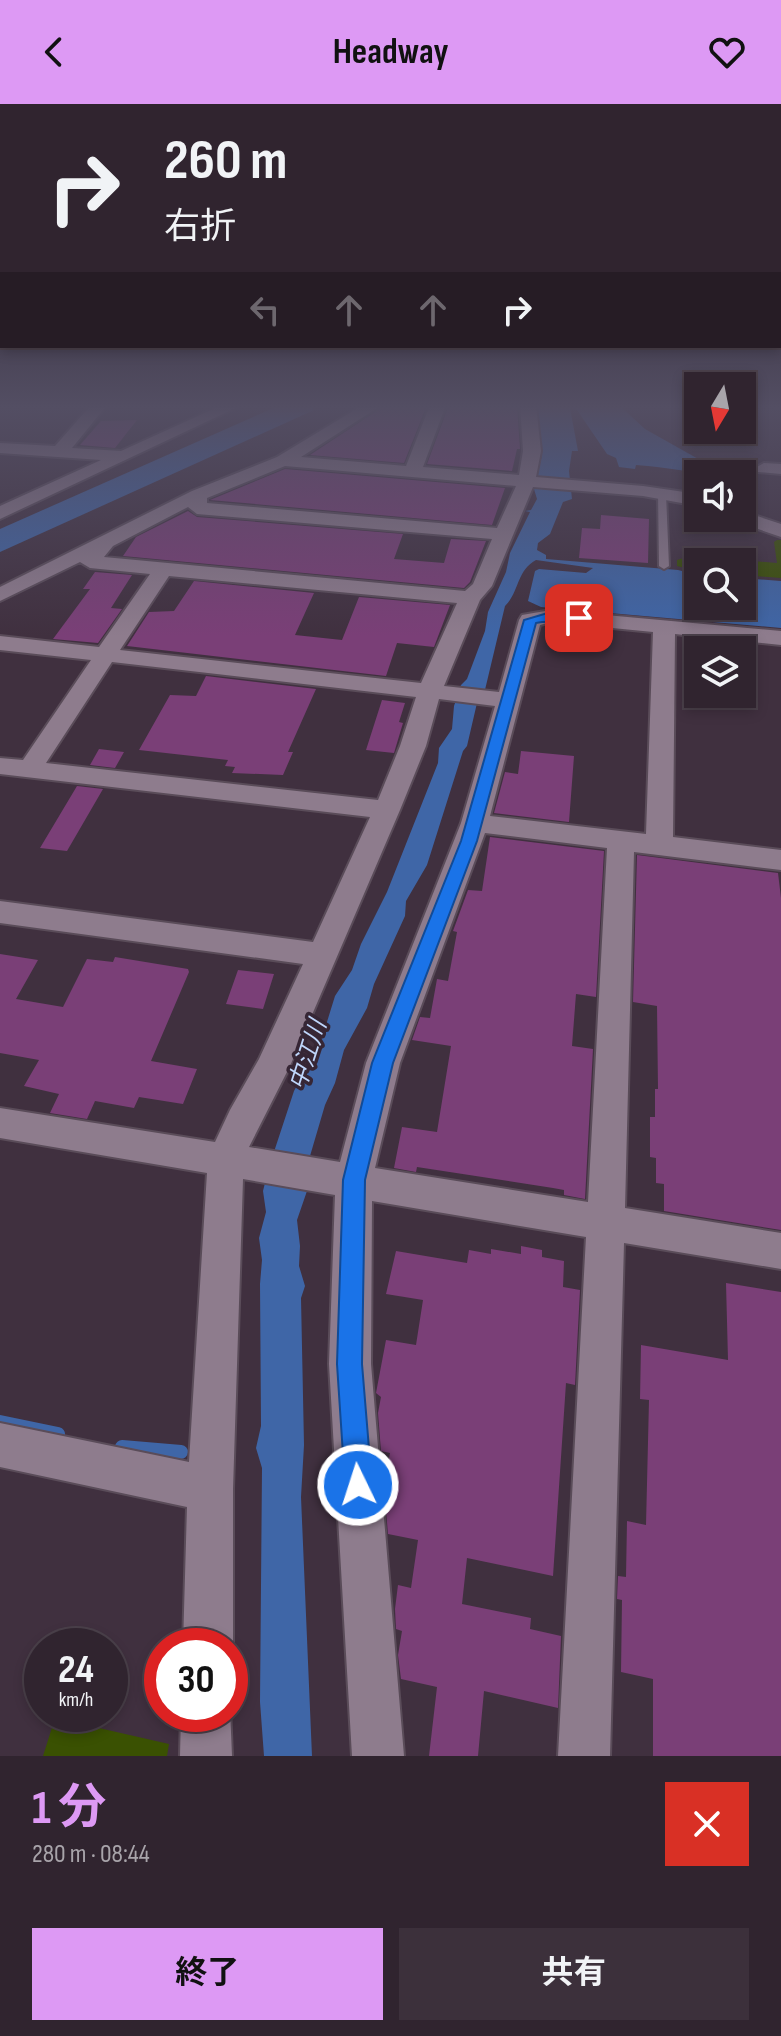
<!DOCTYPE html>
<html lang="ja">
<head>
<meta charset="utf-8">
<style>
  :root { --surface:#30242f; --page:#3c303b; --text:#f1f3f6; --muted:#a8a4aa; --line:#4b414b; --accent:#dd99f4 }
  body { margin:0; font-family:"Sofia Sans Condensed","Noto Sans JP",sans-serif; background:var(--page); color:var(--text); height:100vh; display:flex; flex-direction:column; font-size:30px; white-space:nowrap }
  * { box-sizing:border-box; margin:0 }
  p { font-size:26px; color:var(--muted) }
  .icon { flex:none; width:44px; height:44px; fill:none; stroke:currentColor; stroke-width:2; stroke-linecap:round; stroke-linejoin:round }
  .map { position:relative; height:1652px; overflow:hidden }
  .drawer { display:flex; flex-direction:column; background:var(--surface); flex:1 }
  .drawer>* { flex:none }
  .top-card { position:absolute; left:0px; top:0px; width:782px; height:244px; box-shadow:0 4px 12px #0003,0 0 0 2px var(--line); background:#30242f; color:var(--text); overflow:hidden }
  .needle { width:52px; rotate:190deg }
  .fabs { position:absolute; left:684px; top:268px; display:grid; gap:16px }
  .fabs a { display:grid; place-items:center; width:72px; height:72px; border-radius:0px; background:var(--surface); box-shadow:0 4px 12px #0003,0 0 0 2px var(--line); font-size:40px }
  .speed { position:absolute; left:24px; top:1524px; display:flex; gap:16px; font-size:40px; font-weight:700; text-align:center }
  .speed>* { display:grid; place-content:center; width:104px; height:104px; border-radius:50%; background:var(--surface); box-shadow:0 4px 12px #0003,0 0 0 2px var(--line); line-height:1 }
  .speed small { font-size:20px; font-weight:400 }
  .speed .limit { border:12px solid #d22; background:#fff; color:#111 }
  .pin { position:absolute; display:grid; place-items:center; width:68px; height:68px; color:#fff; margin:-34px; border-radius:16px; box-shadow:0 4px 12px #0006 }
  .me { position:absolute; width:88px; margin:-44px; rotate:356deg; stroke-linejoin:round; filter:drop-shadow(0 0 6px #0008) }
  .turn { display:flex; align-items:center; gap:28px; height:168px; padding:0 32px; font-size:36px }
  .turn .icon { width:104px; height:104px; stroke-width:2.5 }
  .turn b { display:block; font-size:56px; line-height:68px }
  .lanes { display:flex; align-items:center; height:76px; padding:0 32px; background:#0003; justify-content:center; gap:40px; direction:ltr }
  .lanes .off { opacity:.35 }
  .round { display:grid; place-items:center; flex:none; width:84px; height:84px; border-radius:0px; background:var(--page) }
  .headline { display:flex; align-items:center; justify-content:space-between; height:136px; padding:0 32px }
  h1 { font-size:48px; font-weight:700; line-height:60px; color:var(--accent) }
  .cta { display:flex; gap:16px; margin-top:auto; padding:16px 32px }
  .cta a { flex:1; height:92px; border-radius:0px; background:var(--accent); color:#111; font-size:32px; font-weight:700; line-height:92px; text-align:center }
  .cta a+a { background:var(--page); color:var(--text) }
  header { display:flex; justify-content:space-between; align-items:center; height:104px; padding:0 32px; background:var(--accent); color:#111; font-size:36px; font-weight:700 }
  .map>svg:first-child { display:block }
  .green { fill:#3a5102 }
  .water { fill:#3f66a7 }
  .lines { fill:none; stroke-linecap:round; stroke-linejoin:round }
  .stream-far1 { stroke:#3f66a7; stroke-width:5 }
  .stream { stroke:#3f66a7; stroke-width:14 }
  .river { fill:#3f66a7; fill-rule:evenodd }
  .building { fill:#7a3f77 }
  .lane-casing { stroke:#5a4c59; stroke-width:4 }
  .street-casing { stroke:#5a4c59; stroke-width:4 }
  .lane { fill:#8e7c8d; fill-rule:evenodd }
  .street { fill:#8e7c8d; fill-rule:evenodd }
  .route { fill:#1a73e8; stroke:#114b97; stroke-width:2 }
  .labels { text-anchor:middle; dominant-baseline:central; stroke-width:7; stroke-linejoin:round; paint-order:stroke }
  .water-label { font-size:24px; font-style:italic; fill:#bfd6fb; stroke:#362635 }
</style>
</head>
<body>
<header><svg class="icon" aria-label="back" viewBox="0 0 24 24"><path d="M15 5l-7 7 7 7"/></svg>Headway<svg class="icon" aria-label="heart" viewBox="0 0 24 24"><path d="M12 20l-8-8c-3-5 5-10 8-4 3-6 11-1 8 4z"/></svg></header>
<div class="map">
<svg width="781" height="1652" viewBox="0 0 781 1652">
  <rect width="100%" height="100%" fill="#40303f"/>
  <!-- green -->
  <path class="green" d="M 777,436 L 781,436 L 781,474 L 742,471 L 742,458 L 698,458 L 698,467 L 677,462 L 677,456 L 690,452 L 777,459 L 774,438 Z
    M 55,1614 L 169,1640 L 167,1652 L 43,1652 Z"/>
  <!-- water -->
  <path class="water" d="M 533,301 L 619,301 L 645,325 L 725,370 C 694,370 668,363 636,361 L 635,365 L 619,363 L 616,354 L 607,350 L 577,306 L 570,304 L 578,347 L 572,347 L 569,367 L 572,395 L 563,398 L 550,430 L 538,439 L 537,446 L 546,451 L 546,455 L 678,466 L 698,471 L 698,502 L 742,502 L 742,474 L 781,477 L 781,524 L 541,503 L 528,497 L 535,467 L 539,465 L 586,469 L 593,464 L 536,456 C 516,467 520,487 505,502 L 484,590 L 477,599 L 467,642 L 463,647 L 427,761 L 406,797 L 405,812 L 374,880 L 367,904 L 344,946 L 335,979 L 325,1001 L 310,1052 L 307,1087 L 297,1116 L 300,1142 L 299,1162 L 305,1182 L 301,1194 L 304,1341 L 301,1393 L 312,1652 L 264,1652 L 260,1598 L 262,1364 L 256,1344 L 261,1322 L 260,1180 L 262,1156 L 259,1134 L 266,1108 L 263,1087 L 269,1063 L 294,987 L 322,934 L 335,892 L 352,866 L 361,840 L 387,788 L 438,659 L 439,644 L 452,625 L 454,602 L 461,581 L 467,575 L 485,527 L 488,508 L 506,468 L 510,449 L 530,408 L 525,407 L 531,406 L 537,395 L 534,385 L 542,351 L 537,303 Z"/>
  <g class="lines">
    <!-- stream-far1 -->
    <path class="stream-far1" d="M 757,301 L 781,302"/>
    <!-- stream -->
    <path class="stream" d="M 0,1318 L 58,1330
      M 122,1343 L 181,1348"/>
    <!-- river -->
    <path class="river" d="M 280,301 L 316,301 L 312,307 L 0,448 L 0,425 Z"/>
  </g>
  <!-- building -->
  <path class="building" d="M 392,301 L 427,301 L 404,359 L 310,351 L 384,302 Z
    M 449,301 L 517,301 L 520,345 L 517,345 L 512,367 L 427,360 Z
    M 137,316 L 115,344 L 80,341 L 101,317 Z
    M 285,365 L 505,384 L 492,421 L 210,396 Z
    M 188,407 L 197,413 L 403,430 L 394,455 L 444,459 L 451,435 L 486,437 L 470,478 L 464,484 L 123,452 L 136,433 Z
    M 601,411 L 649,415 L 648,459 L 579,454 L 582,424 L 600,425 Z
    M 95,468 L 132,471 L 111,504 L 122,505 L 98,539 L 53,535 L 90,485 L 83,485 Z
    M 194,477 L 314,489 L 295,531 L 342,536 L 359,493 L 450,501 L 434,543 L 397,539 L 386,572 L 127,542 L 149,508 L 174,507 Z
    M 206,572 L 316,585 L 288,648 L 293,648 L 283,671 L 232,669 L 235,663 L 225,662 L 228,656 L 139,646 L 170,591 L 196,592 Z
    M 382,596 L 405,599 L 399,618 L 403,619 L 394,649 L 366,646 Z
    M 99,645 L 124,648 L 115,664 L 90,661 Z
    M 521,647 L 574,652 L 569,718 L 494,709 L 505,668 L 518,670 Z
    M 77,682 L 103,685 L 67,747 L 40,744 Z
    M 490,733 L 604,747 L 596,893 L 576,890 L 572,942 L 593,945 L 585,1095 L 564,1091 L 564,1086 L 553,1084 L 417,1063 L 416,1068 L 394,1064 L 402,1023 L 437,1028 L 451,942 L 412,936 L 420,913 L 430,914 L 437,875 L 448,877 L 457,828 L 453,827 L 468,786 L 482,787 Z
    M 637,751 L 778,769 L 781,794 L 781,1126 L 664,1107 L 664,1080 L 656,1079 L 656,1054 L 650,1053 L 650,1013 L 655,1013 L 655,985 L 658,985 L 657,902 L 633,898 Z
    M 0,850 L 38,856 L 16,895 L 63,903 L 87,855 L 113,858 L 115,853 L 188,865 L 189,868 L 151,957 L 197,965 L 183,1000 L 139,993 L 134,1004 L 95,997 L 87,1015 L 50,1009 L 59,990 L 24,982 L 39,956 L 0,949 Z
    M 238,866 L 274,870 L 263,905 L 226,900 Z
    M 521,1142 L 542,1146 L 542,1153 L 564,1157 L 563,1183 L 580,1186 L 575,1281 L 566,1279 L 553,1472 L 467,1454 L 462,1500 L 531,1514 L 530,1525 L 561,1532 L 558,1604 L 484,1587 L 478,1652 L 429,1652 L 437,1583 L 401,1575 L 398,1551 L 402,1527 L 396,1525 L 395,1505 L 398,1481 L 411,1484 L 418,1436 L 388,1430 L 384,1383 L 390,1349 L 381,1347 L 378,1309 L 381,1293 L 376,1289 L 386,1236 L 416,1241 L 423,1196 L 386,1190 L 396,1147 L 467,1159 L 469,1146 L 491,1150 L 491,1145 L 521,1150 Z
    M 726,1179 L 781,1188 L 781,1652 L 653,1652 L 653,1575 L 621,1568 L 622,1496 L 617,1495 L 618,1472 L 626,1473 L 627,1417 L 646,1421 L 649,1296 L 640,1295 L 641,1241 L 728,1256 Z"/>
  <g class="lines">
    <!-- lane casing -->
    <g class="lane-casing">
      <path id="lane" d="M 658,388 L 666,390 L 669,462 L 664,465 L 659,462 Z"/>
    </g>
    <!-- street casing -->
    <g class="street-casing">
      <path id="street" d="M 91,301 L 107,301 L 72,344 L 121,347 L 222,301 L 242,301 L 0,415 L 0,402 L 101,356 L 0,349 L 0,339 L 55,342 Z
        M 363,301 L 382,301 L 301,353 L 406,362 L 430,301 L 446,301 L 423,363 L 519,371 L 523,347 L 520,301 L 536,301 L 541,347 L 536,373 L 643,382 L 698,390 L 698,402 L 643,392 L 533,383 L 492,482 L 480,496 L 444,582 L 499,588 L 519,516 L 522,511 L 551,506 L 781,527 L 781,541 L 675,530 L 673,733 L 781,746 L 781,766 L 634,748 L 625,1104 L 781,1129 L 781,1165 L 624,1139 L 610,1652 L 558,1652 L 586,1133 L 372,1097 L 371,1260 L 404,1652 L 352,1652 L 329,1260 L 335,1091 L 243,1075 L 233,1385 L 233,1542 L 230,1548 L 230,1542 L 183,1542 L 187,1403 L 0,1363 L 0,1319 L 189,1358 L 207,1069 L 0,1034 L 0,1004 L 215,1038 L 230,1006 L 259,955 L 303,860 L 0,819 L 0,797 L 313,838 L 370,713 L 0,670 L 0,654 L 23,656 L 91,556 L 0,546 L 0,532 L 99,543 L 150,470 L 90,464 L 80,458 L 0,497 L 0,483 L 192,387 L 277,353 ZM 285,362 L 516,382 L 497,424 L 207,399 L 207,394 ZM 188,403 L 197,410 L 492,435 L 473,480 L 465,487 L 104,453 L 113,442 ZM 169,472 L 457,499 L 421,579 L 120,546 ZM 551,518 L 653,528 L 646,730 L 490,712 L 540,521 ZM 112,558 L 416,593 L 400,642 L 378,696 L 46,659 ZM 439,595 L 495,602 L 461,719 L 366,959 L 340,1058 L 249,1043 L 290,962 L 400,706 L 426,642 ZM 485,729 L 607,744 L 588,1098 L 375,1064 L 400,959 Z
        M 764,359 L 781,360 L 781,370 L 758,368 L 755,364 Z
        M 742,407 L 781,420 L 781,433 L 735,417 L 733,414 L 742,414 Z
        M 230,1604 L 232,1652 L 180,1652 L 181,1610 L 230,1610 Z"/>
    </g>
    <!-- lane -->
    <use href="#lane" class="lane"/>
    <!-- street -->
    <use href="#street" class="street"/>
  </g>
  <!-- sky -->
  <linearGradient id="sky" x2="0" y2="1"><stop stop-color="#231a23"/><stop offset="0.57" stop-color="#534e63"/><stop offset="1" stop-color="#534e63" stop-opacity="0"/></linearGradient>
  <rect width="781" height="532" fill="url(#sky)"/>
  <!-- route -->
  <path class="route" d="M 551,508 L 579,510 L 586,514 C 574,522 551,515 536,519 L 477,737 L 393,959 L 365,1076 L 362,1260 L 372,1381 L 368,1390 L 358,1394 L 349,1390 L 345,1381 L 337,1260 L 343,1076 L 372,959 L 461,737 L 524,516 Z"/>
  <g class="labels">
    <!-- water labels -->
    <g class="water-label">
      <text transform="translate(308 951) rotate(-72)">中江川</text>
    </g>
  </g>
</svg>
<div class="fabs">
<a><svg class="needle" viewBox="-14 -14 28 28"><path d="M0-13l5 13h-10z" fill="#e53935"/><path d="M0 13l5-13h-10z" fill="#a8a4aa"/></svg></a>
<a><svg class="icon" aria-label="sound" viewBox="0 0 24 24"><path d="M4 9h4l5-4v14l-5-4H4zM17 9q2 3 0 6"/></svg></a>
<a><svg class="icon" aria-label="search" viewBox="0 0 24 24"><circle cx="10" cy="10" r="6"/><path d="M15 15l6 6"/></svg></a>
<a><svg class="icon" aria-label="layers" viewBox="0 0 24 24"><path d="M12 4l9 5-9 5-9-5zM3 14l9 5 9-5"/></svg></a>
</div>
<div class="speed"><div>24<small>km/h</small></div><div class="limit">30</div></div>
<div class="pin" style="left:579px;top:514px;background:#d93025"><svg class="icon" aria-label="arrive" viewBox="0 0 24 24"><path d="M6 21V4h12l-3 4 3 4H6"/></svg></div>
<svg class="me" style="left:358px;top:1381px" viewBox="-20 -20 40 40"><circle r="17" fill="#1a73e8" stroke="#fff" stroke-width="3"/><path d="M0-11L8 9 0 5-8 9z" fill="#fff"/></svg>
<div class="top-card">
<div class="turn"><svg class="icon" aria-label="right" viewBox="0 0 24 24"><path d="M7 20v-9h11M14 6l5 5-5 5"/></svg><div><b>260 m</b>右折</div></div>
<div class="lanes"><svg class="icon off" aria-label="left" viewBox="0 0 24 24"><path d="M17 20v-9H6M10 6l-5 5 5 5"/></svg><svg class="icon off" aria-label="ahead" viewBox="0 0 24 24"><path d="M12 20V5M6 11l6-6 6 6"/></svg><svg class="icon off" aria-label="ahead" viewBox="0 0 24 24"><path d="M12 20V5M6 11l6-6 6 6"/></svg><svg class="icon" aria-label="right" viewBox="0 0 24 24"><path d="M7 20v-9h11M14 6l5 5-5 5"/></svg></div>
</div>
</div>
<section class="drawer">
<div class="headline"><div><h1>1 分</h1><p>280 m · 08:44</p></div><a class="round" style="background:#d93025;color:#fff"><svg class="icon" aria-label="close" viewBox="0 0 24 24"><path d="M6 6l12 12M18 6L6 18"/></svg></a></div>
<div class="cta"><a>終了</a><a>共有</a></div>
</section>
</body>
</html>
